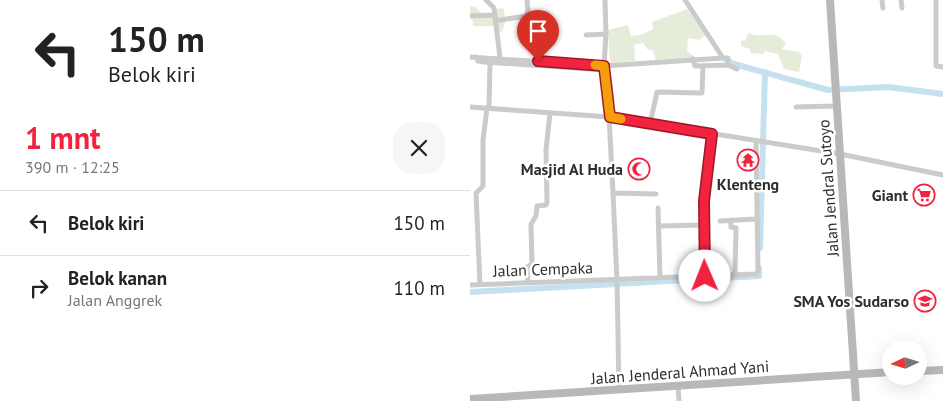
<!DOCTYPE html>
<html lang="id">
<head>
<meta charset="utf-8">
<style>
  :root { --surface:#fff; --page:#f6f6f6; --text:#222; --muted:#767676; --line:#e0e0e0; --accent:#f2233f }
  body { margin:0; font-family:"PT Sans",sans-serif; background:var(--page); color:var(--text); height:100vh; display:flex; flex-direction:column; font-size:19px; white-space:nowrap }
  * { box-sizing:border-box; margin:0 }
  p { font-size:16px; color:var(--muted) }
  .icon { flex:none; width:28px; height:28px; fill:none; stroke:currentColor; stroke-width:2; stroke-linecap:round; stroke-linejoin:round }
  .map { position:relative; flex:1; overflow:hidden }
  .details { display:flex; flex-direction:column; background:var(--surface); width:470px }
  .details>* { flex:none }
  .hud { background:#fff; color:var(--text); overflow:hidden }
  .needle { width:32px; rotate:266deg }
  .buttons { position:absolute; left:412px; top:340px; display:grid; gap:10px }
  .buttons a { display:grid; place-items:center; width:45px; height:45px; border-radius:50%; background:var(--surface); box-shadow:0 5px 20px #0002; font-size:25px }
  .pin { position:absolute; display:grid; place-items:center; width:42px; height:42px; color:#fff; margin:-51px -21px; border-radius:50% 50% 50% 0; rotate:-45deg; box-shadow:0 0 5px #0007 }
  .pin .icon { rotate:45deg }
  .me { position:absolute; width:55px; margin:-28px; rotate:359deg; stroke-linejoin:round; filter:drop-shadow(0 0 4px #0008) }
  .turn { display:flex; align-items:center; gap:18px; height:105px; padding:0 25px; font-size:22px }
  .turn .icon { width:65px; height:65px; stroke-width:2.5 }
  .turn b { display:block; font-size:35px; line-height:42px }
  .round { display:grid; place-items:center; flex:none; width:52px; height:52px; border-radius:20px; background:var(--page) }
  .headline { display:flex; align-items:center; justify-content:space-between; height:85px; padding:0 25px }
  h1 { font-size:30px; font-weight:700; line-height:38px; color:var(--accent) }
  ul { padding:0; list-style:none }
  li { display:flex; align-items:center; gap:15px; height:65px; padding:0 25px; border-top:1px solid var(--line) }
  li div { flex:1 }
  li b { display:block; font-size:19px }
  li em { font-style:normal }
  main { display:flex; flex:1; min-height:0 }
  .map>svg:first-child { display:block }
  .green { fill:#e5edda }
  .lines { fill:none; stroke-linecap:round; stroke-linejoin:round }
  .canal { stroke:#c5e0ee; stroke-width:6 }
  .street { stroke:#cbcbcb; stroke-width:5 }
  .secondary { stroke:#b8b8b8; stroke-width:8 }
  .route-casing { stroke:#9d1729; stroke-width:12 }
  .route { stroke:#f2233f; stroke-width:9 }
  .slow { stroke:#f59e0b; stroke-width:9 }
  .labels { text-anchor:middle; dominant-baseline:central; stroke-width:5; stroke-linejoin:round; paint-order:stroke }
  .poi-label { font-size:16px; font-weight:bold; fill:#2e2e2e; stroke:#fff; text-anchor:end }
  .street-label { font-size:16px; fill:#2e2e2e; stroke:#fff }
</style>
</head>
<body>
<main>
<section class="details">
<div class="hud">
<div class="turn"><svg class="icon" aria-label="left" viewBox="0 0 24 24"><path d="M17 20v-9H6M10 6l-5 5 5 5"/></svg><div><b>150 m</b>Belok kiri</div></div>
</div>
<div class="headline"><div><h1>1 mnt</h1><p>390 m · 12:25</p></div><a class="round"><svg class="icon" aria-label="close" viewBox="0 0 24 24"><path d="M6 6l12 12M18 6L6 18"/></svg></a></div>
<ul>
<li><svg class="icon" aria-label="left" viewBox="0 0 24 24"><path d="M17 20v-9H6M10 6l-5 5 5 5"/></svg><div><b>Belok kiri</b></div><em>150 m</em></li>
<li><svg class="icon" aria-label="right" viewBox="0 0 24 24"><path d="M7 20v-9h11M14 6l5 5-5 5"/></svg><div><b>Belok kanan</b><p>Jalan Anggrek</p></div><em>110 m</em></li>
</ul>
</section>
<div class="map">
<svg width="473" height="401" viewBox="0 0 473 401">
  <rect width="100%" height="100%" fill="#fff"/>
  <!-- green -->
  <path class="green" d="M 0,6 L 6,7 L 11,13 L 21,14 L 29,8 L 34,9 L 35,23 L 32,32 L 27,31 L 24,26 L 3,26 L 2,15 L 0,15 Z
    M 217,9 L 237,34 L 229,40 L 218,38 L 217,51 L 226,58 L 186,60 L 183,51 L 177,49 L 173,43 L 164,45 L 165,61 L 140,63 L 138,30 L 158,25 L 161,36 L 170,35 L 183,29 L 182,22 Z
    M 278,33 C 296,40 301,27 316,43 L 312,49 L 329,52 L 332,56 L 329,72 L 314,69 L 308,54 L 294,51 L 294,54 L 281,53 L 280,49 L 271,46 L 271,41 L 276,40 Z"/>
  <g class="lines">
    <!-- canal -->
    <path class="canal" d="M 255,59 L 264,64 L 358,90 L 418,87 L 473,94
      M 290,248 L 295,72
      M 0,292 L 289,276 L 289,268"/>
    <!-- street -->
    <path class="street" d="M 16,0 L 24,8 L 30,58
      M 135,0 L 136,34 L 134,66 L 139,116 L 143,193 L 147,280 L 149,390
      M 412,0 L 413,8
      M 431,0 L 432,8
      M 466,0 L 466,66 L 473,67
      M 0,16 L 25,15
      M 25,21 L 56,16 L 58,11 L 57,0
      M 116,35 L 136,34
      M 0,57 L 134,66 L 253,58 L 215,0
      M 6,57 L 8,61 L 14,62 L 135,70
      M 253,58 L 258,58 L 258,65
      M 223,59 L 225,66 L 258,65 L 267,69
      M 0,107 L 139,117 L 370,154 L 473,175
      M 326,107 L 366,106
      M 19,108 L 20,63
      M 180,124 L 187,92 L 232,93 L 233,66
      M 143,193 L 186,194
      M 188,208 L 190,278
      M 261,220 L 261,227 L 266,228 L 265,275
      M 250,221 L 286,219
      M 189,226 L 234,225
      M 235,276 L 235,201 L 242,134
      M 58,283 L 57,267 L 62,264 L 61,224 L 66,216 L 67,206 L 76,205 L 77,202 L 76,150 L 80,113
      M 0,285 L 286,274 L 288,272 L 286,141
      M 10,285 L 6,193 L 13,186 L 13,140 L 17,108
      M 208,386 L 209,401"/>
    <!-- secondary -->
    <path class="secondary" d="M 360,0 L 386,401
      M 449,371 L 473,370
      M 0,399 L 421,372"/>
  </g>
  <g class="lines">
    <!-- route casing -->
    <g class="route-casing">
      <path id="route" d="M 68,61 L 134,66 L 140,117 L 242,134 L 234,201 L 235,276"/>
    </g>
    <!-- route -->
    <use href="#route" class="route"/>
    <!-- slow -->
    <path class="slow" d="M 125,65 L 134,66 L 140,117 L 151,119"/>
  </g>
  <!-- icons -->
  <defs>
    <g id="temple-ring" transform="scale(1.125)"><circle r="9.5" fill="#fff" stroke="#f2233f" stroke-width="1.5"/><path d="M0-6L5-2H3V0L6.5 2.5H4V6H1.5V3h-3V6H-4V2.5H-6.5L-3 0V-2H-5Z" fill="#f2233f"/></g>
    <g id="mosque-ring" transform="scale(1.125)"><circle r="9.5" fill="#fff" stroke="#f2233f" stroke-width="1.5"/><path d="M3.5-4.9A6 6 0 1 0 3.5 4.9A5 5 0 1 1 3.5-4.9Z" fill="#f2233f"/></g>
    <g id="supermarket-ring" transform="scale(1.125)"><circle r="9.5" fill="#fff" stroke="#f2233f" stroke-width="1.5"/><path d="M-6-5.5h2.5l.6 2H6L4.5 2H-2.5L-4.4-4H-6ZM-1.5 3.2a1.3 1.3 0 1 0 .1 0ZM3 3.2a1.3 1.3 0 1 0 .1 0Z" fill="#f2233f"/></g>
    <g id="school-ring" transform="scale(1.125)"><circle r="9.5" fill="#fff" stroke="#f2233f" stroke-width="1.5"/><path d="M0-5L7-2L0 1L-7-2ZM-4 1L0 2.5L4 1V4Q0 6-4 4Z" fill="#f2233f"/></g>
  </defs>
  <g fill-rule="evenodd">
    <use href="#temple-ring" x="278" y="160"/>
    <use href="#mosque-ring" x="169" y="169"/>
    <use href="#supermarket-ring" x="454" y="195"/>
    <use href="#school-ring" x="455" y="301"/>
  </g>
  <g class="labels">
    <!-- poi labels -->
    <g class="poi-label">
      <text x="153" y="169">Masjid Al Huda</text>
      <text x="278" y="184" text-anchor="middle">Klenteng</text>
      <text x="438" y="195">Giant</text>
      <text x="439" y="301">SMA Yos Sudarso</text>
    </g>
    <!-- street labels -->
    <g class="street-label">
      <text transform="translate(358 188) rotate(-94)">Jalan Jendral Sutoyo</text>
      <text transform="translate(73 269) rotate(-2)">Jalan Cempaka</text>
      <text transform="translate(210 372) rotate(-4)">Jalan Jenderal Ahmad Yani</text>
    </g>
  </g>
</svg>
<div class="buttons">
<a><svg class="needle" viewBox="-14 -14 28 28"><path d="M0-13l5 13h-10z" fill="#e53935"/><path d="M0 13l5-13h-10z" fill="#767676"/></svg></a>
</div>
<div class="pin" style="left:68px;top:61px;background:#d93025"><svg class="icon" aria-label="arrive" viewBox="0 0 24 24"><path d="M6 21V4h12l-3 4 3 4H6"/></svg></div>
<svg class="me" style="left:235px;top:276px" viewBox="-20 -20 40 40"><circle r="19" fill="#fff"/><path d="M0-13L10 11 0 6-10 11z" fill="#f2233f"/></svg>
</div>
</main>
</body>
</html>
